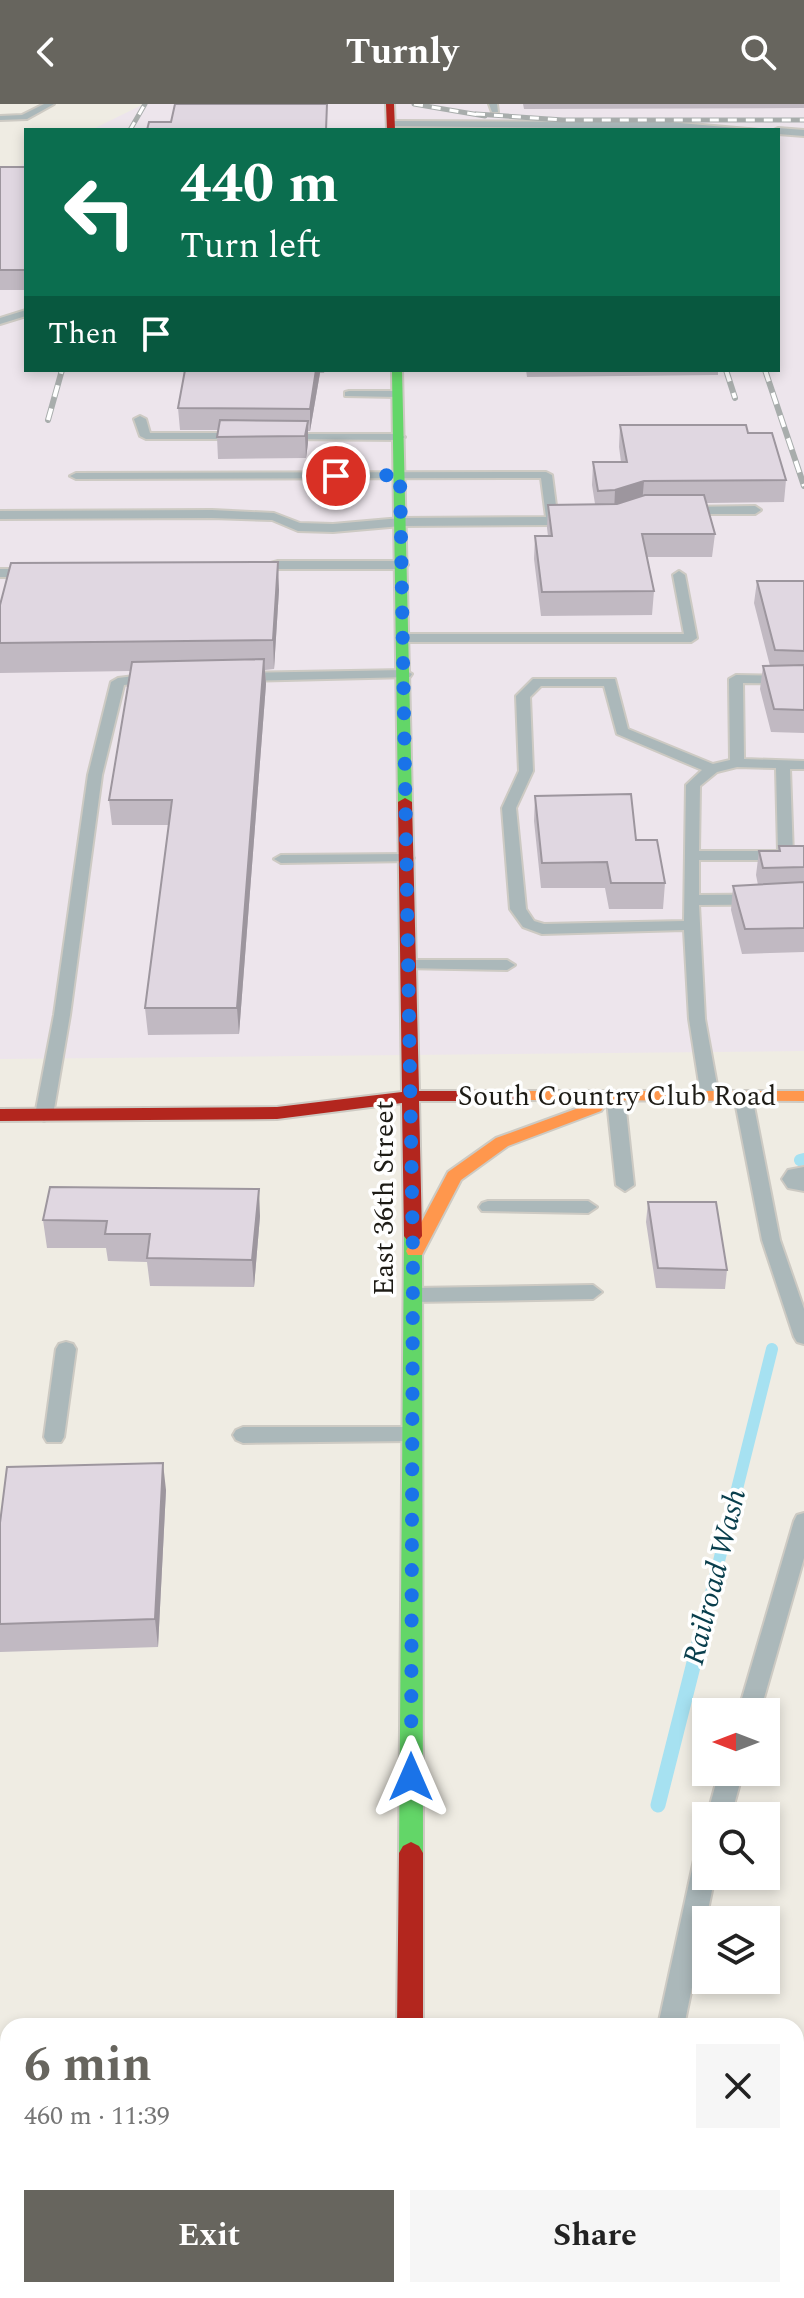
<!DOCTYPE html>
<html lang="en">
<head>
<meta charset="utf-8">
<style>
  :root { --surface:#fff; --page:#f6f6f6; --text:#222; --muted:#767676; --accent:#67655e }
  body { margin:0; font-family:Spectral,serif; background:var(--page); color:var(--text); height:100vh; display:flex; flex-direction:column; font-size:30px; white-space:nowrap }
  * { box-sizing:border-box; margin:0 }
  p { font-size:26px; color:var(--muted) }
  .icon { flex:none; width:44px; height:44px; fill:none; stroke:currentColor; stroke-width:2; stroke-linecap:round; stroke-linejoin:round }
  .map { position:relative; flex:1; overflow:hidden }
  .drawer { position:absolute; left:0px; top:1914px; width:804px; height:280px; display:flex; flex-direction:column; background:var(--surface); border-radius:24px 24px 0 0; box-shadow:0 4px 12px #0003 }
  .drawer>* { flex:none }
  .banner { position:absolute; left:24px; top:24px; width:756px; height:244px; border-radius:0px; box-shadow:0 4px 12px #0003; background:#0b6e4f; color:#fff; overflow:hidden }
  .needle { width:52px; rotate:270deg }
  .fabs { position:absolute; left:692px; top:1594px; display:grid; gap:16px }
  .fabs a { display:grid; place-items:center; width:88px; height:88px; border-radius:0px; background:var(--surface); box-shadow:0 4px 12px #0003; font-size:40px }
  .pin { position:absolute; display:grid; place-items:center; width:68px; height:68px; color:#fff; margin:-34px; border:4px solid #fff; border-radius:50%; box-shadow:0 2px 8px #0007 }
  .me { position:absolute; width:88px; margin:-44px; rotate:0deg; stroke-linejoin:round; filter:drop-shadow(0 0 6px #0008) }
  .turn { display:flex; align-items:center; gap:28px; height:168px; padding:0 24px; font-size:36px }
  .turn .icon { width:104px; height:104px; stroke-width:2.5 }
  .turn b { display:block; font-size:56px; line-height:68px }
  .then { display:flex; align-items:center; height:76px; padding:0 24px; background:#0003; gap:16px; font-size:30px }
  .round { display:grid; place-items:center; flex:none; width:84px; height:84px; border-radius:0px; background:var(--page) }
  .overview { display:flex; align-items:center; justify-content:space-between; height:136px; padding:0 24px }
  h1 { font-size:48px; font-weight:700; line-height:60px; color:var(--accent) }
  .cta { display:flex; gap:16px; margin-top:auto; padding:16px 24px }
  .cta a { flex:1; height:92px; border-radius:0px; background:var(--accent); color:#fff; font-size:32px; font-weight:700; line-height:92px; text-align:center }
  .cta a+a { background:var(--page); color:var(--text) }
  header { display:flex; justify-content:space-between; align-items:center; height:104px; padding:0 24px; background:var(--accent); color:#fff; font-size:36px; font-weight:700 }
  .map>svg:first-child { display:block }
  .industrial { fill:#ede5ec }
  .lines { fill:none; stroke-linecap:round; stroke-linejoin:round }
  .stream-far1 { stroke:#a6e1f1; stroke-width:12 }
  .stream { stroke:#a6e1f1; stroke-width:15 }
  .lane-casing { stroke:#cdcac3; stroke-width:4 }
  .street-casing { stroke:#cdcac3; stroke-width:4 }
  .fast-casing { stroke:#cdcac3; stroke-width:4 }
  .slow-casing { stroke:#cdcac3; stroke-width:4 }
  .jam-casing { stroke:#cdcac3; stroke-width:4 }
  .lane { fill:#abb8ba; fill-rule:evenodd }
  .street { fill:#abb8ba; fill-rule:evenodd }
  .fast { fill:#63d668; fill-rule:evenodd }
  .slow { fill:#ff974d; fill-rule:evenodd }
  .jam { fill:#b3261e; fill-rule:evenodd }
  .rail-far1-casing { stroke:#a8adac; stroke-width:5 }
  .rail-casing { stroke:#a8adac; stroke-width:6 }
  .rail-far1 { stroke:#fff; stroke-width:3; stroke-dasharray:9; stroke-linecap:butt }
  .rail { stroke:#fff; stroke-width:4; stroke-dasharray:12; stroke-linecap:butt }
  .wall { fill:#c1b9c2 }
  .shaded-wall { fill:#9d969e }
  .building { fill:#e0d7e1; stroke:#9d969e; stroke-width:2 }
  .route { stroke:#1a73e8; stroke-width:14; stroke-dasharray:0 25.2 }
  .labels { text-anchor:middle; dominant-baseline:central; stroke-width:7; stroke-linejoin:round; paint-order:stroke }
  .street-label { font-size:28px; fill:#1e1c16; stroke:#fff }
  .water-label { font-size:30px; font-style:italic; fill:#083e4c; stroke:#fff }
</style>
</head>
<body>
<header><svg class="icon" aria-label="back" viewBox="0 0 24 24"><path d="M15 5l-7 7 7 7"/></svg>Turnly<svg class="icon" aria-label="search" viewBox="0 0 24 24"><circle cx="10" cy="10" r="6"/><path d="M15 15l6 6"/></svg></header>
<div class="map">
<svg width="804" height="2194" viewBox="0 0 804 2194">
  <rect width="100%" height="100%" fill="#efece3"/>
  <!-- industrial -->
  <path class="industrial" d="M 144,0 L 804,0 L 804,947 L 0,955 L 0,72 L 26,59 L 26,266 L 778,266 L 778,26 L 91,26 Z"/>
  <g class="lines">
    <!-- stream-far1 -->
    <path class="stream-far1" d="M 800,1056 L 804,1055
      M 703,1521 L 772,1245"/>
    <!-- stream -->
    <path class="stream" d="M 658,1701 L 704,1519"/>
    <!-- lane casing -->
    <g class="lane-casing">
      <path id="lane" d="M 44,0 L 54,0 L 27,15 L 0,16 L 0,12 L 22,11 Z
        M 489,0 L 497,0 L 498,8 L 492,8 Z
        M 391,17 L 669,18 L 759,26 L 388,22 Z
        M 778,24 L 804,26 L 804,32 L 778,30 L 778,26 L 774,26 Z
        M 26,206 L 26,212 L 0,220 L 0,214 Z
        M 349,287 L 397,287 L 402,290 L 397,293 L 345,292 L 345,288 Z
        M 140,312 L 146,315 L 150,329 L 241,329 L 247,332 L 241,335 L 146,335 L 140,332 L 134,315 Z
        M 286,330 L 399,330 L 405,333 L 399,336 L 282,335 L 280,333 Z
        M 546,368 L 552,371 L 558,417 L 552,421 L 401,422 L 333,428 L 298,427 L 272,416 L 212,414 L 0,415 L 0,407 L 212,406 L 274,409 L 300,419 L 333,420 L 401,414 L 546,413 L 541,374 L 76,375 L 70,372 L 76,369 Z
        M 685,403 L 755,402 L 761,406 L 755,410 L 681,410 L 681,404 Z
        M 278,457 L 402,457 L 408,461 L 402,465 L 278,465 L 255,469 L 249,465 Z
        M 0,465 L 33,465 L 39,469 L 33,473 L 0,473 Z
        M 679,467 L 685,471 L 697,534 L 691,538 L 404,538 L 398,534 L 404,530 L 684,530 L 673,471 Z
        M 405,566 L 412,570 L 410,573 L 240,577 L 233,573 L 240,569 Z
        M 151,570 L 156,571 L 156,577 L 124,581 L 102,671 L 70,911 L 53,1011 L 44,1017 L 35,1011 L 54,911 L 88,671 L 111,578 L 118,574 Z
        M 736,571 L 804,572 L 804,580 L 743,579 L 744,655 L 804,657 L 804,665 L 790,665 L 793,752 L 786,756 L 699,756 L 699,791 L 804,790 L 804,800 L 699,801 L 705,915 L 719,992 L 710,997 L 701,992 L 689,915 L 684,826 L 542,830 L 523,823 L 510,805 L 502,704 L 519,667 L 516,592 L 533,575 L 615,575 L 628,625 L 713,660 L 730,656 L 729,575 ZM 541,582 L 604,582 L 617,630 L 702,666 L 686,681 L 684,817 L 544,820 L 534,817 L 526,805 L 516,704 L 533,667 L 530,593 ZM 737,663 L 776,664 L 778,747 L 699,747 L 700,682 L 717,668 Z
        M 407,750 L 414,754 L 412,757 L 281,759 L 274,755 L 281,751 Z
        M 409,856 L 507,856 L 515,861 L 507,866 L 403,864 L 401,861 Z
        M 743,987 L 752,992 L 780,1136 L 804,1205 L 804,1240 L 797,1238 L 794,1233 L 762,1136 L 734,992 Z
        M 616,992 L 625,997 L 634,1081 L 625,1087 L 616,1081 L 607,997 Z
        M 488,1097 L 588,1097 L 597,1103 L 588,1109 L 482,1107 L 479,1103 L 482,1099 Z
        M 593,1181 L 602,1188 L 593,1195 L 413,1198 L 404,1191 L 413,1184 Z
        M 66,1238 L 73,1240 L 76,1245 L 64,1333 L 61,1338 L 47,1338 L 44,1333 L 56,1245 L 59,1240 Z
        M 243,1323 L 410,1323 L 417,1325 L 420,1330 L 417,1335 L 410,1337 L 243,1339 L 236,1336 L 233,1331 L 236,1326 Z
        M 804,1409 L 804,1454 L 760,1608 L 738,1608 L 794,1417 L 797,1411 Z
        M 719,1668 L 743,1668 L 731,1712 L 707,1712 Z
        M 706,1745 L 706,1772 L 715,1772 L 684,1922 L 658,1922 L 694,1756 L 698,1748 Z
        M 38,2186 L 66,2186 L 69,2194 L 41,2194 Z"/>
    </g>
    <!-- street casing -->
    <g class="street-casing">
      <path id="street" d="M 804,1063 L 804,1087 L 788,1084 L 782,1075 L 788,1066 Z
        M 719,2186 L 793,2186 L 796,2194 L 722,2194 Z"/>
    </g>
    <!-- fast casing -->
    <g class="fast-casing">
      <path id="fast" d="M 392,266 L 402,266 L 412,698 L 405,702 L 398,698 Z
        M 413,1126 L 422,1132 L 423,1749 L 419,1756 L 411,1760 L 403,1756 L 399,1749 L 404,1132 Z"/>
    </g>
    <!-- slow casing -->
    <g class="slow-casing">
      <path id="slow" d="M 520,987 L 804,987 L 804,997 L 514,996 L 511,992 Z
        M 595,998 L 604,1003 L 601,1007 L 508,1042 L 461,1076 L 422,1151 L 408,1151 L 406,1147 L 448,1068 L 496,1034 Z"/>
    </g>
    <!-- jam casing -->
    <g class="jam-casing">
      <path id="jam" d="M 386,0 L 394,0 L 395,26 L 387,26 Z
        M 405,694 L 412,698 L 419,987 L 520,987 L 529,992 L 520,997 L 419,997 L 422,1132 L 419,1136 L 407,1136 L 404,1132 L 402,999 L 277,1015 L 0,1017 L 0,1005 L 277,1003 L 402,988 L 398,698 Z
        M 411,1738 L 419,1742 L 423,1749 L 423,1922 L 397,1922 L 399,1749 L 403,1742 Z
        M 376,2186 L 404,2186 L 403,2194 L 375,2194 Z"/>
    </g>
    <!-- lane -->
    <use href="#lane" class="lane"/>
    <!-- street -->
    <use href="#street" class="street"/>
    <!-- fast -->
    <use href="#fast" class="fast"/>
    <!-- slow -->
    <use href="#slow" class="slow"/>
    <!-- jam -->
    <use href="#jam" class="jam"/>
    <!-- rail-far1 casing -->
    <g class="rail-far1-casing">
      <path id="rail-far1" d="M 414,0 L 485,12
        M 476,10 L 563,16 L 804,16
        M 130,26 L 145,0"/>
    </g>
    <!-- rail casing -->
    <g class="rail-casing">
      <path id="rail" d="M 726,266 L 735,294
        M 765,266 L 804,382
        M 48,316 L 62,266"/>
    </g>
    <!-- rail-far1 -->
    <use href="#rail-far1" class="rail-far1"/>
    <!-- rail -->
    <use href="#rail" class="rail"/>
  </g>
  <!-- wall -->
  <path class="wall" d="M 523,0 L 804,0 L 804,4 L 524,5 Z
    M 0,63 L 26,63 L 26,186 L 0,186 Z
    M 185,266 L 325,266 L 324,269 L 320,269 L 310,327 L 308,327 L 308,339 L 306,354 L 218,355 L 217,333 L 218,326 L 180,326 L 178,304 Z
    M 526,266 L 718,266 L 718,271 L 527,273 Z
    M 620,321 L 748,329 L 786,376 L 784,398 L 707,399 L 715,430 L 712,453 L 647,453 L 654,487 L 652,511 L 541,512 L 534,455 L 535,432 L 548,432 L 547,424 L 548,401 L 595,400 L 592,381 L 593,358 L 621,358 L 619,343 Z
    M 757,477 L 804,477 L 804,629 L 771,628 L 760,585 L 763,562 L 770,562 L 754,499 Z
    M 279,486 L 274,565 L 265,566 L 266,580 L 239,930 L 148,931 L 145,904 L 169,721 L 112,721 L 109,696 L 131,567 L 0,569 L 0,501 Z
    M 535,692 L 636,736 L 665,779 L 663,805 L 609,805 L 605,784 L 541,784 L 534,717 Z
    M 779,742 L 804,742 L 804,848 L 742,850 L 731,806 L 733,782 L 758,781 L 756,771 L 759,747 L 778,747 Z
    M 648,1098 L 727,1166 L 725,1185 L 656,1184 L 646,1118 Z
    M 260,1112 L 254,1183 L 150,1182 L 147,1158 L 108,1157 L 106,1144 L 47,1144 L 43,1116 Z
    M 166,1386 L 158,1543 L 0,1548 L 0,1419 Z"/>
  <!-- shaded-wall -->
  <path class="shaded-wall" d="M 316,266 L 320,266 L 320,269 L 310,327 L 310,305 Z
    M 308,317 L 308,339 L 306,354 L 305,332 Z
    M 644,377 L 642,400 L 614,409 L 615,386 Z
    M 278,458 L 279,486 L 274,565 L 273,536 Z
    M 264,555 L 266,580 L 239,930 L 237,904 Z
    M 259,1085 L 260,1112 L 254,1183 L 252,1156 Z
    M 163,1359 L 166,1386 L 158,1543 L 155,1515 Z"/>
  <!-- building -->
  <path class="building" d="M 175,0 L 327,0 L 326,26 L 147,26 L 149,18 L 171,18 Z
    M 0,63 L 26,63 L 26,166 L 0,166 Z
    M 185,266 L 316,266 L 310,305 L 178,304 Z
    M 220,316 L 308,317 L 305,332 L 217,333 Z
    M 620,321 L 746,321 L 748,329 L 772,329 L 786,376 L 644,377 L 615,386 L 598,387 L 593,358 L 627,358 Z
    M 645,391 L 704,391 L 715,430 L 642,430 L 654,487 L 542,488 L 535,432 L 552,432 L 548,401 L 617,400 Z
    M 278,458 L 273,536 L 0,539 L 0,501 L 11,459 Z
    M 757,477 L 804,477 L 804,547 L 775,546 Z
    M 264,555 L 237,904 L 145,904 L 172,696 L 109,696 L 132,558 Z
    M 804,561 L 804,606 L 774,605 L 763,562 Z
    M 631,690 L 636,736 L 657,736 L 665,779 L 611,779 L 607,758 L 542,759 L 535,692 Z
    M 779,742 L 804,742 L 804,763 L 763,764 L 759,747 L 780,747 Z
    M 804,778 L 804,824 L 745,825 L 733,782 Z
    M 50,1083 L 259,1085 L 252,1156 L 147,1154 L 150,1130 L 105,1130 L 107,1117 L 43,1116 Z
    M 648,1098 L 716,1098 L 727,1166 L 658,1164 Z
    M 163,1359 L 155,1515 L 0,1520 L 0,1419 L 7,1363 Z"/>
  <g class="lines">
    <!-- route -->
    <path class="route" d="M 336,372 L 400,371 L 413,1152 L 411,1673"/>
  </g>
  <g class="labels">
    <!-- street labels -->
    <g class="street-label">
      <text x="617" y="992">South Country Club Road</text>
      <text transform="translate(384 1094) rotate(-90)">East 36th Street</text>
    </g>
    <!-- water labels -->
    <g class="water-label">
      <text transform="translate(715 1473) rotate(-76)">Railroad Wash</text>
    </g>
  </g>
</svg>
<div class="fabs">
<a><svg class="needle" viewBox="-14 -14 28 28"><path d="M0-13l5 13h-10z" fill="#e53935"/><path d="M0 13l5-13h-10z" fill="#767676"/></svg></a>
<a><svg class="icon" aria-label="search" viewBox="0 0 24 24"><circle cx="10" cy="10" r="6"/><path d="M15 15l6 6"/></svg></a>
<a><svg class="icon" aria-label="layers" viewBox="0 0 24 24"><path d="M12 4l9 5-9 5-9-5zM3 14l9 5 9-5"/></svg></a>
</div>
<div class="pin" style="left:336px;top:372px;background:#d93025"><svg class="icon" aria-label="arrive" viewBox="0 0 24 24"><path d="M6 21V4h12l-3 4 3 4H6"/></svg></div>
<svg class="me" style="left:411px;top:1673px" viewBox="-20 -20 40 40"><path d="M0-17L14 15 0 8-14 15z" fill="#1a73e8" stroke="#fff" stroke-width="4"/></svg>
<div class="banner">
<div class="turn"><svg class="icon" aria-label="left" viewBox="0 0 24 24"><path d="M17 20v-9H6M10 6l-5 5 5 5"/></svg><div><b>440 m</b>Turn left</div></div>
<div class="then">Then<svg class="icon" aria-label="arrive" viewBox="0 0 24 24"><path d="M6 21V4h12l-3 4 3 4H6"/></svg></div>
</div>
<section class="drawer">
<div class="overview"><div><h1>6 min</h1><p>460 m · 11:39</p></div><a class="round"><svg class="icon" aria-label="close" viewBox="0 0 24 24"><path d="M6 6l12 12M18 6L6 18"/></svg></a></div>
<div class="cta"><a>Exit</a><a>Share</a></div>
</section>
</div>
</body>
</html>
